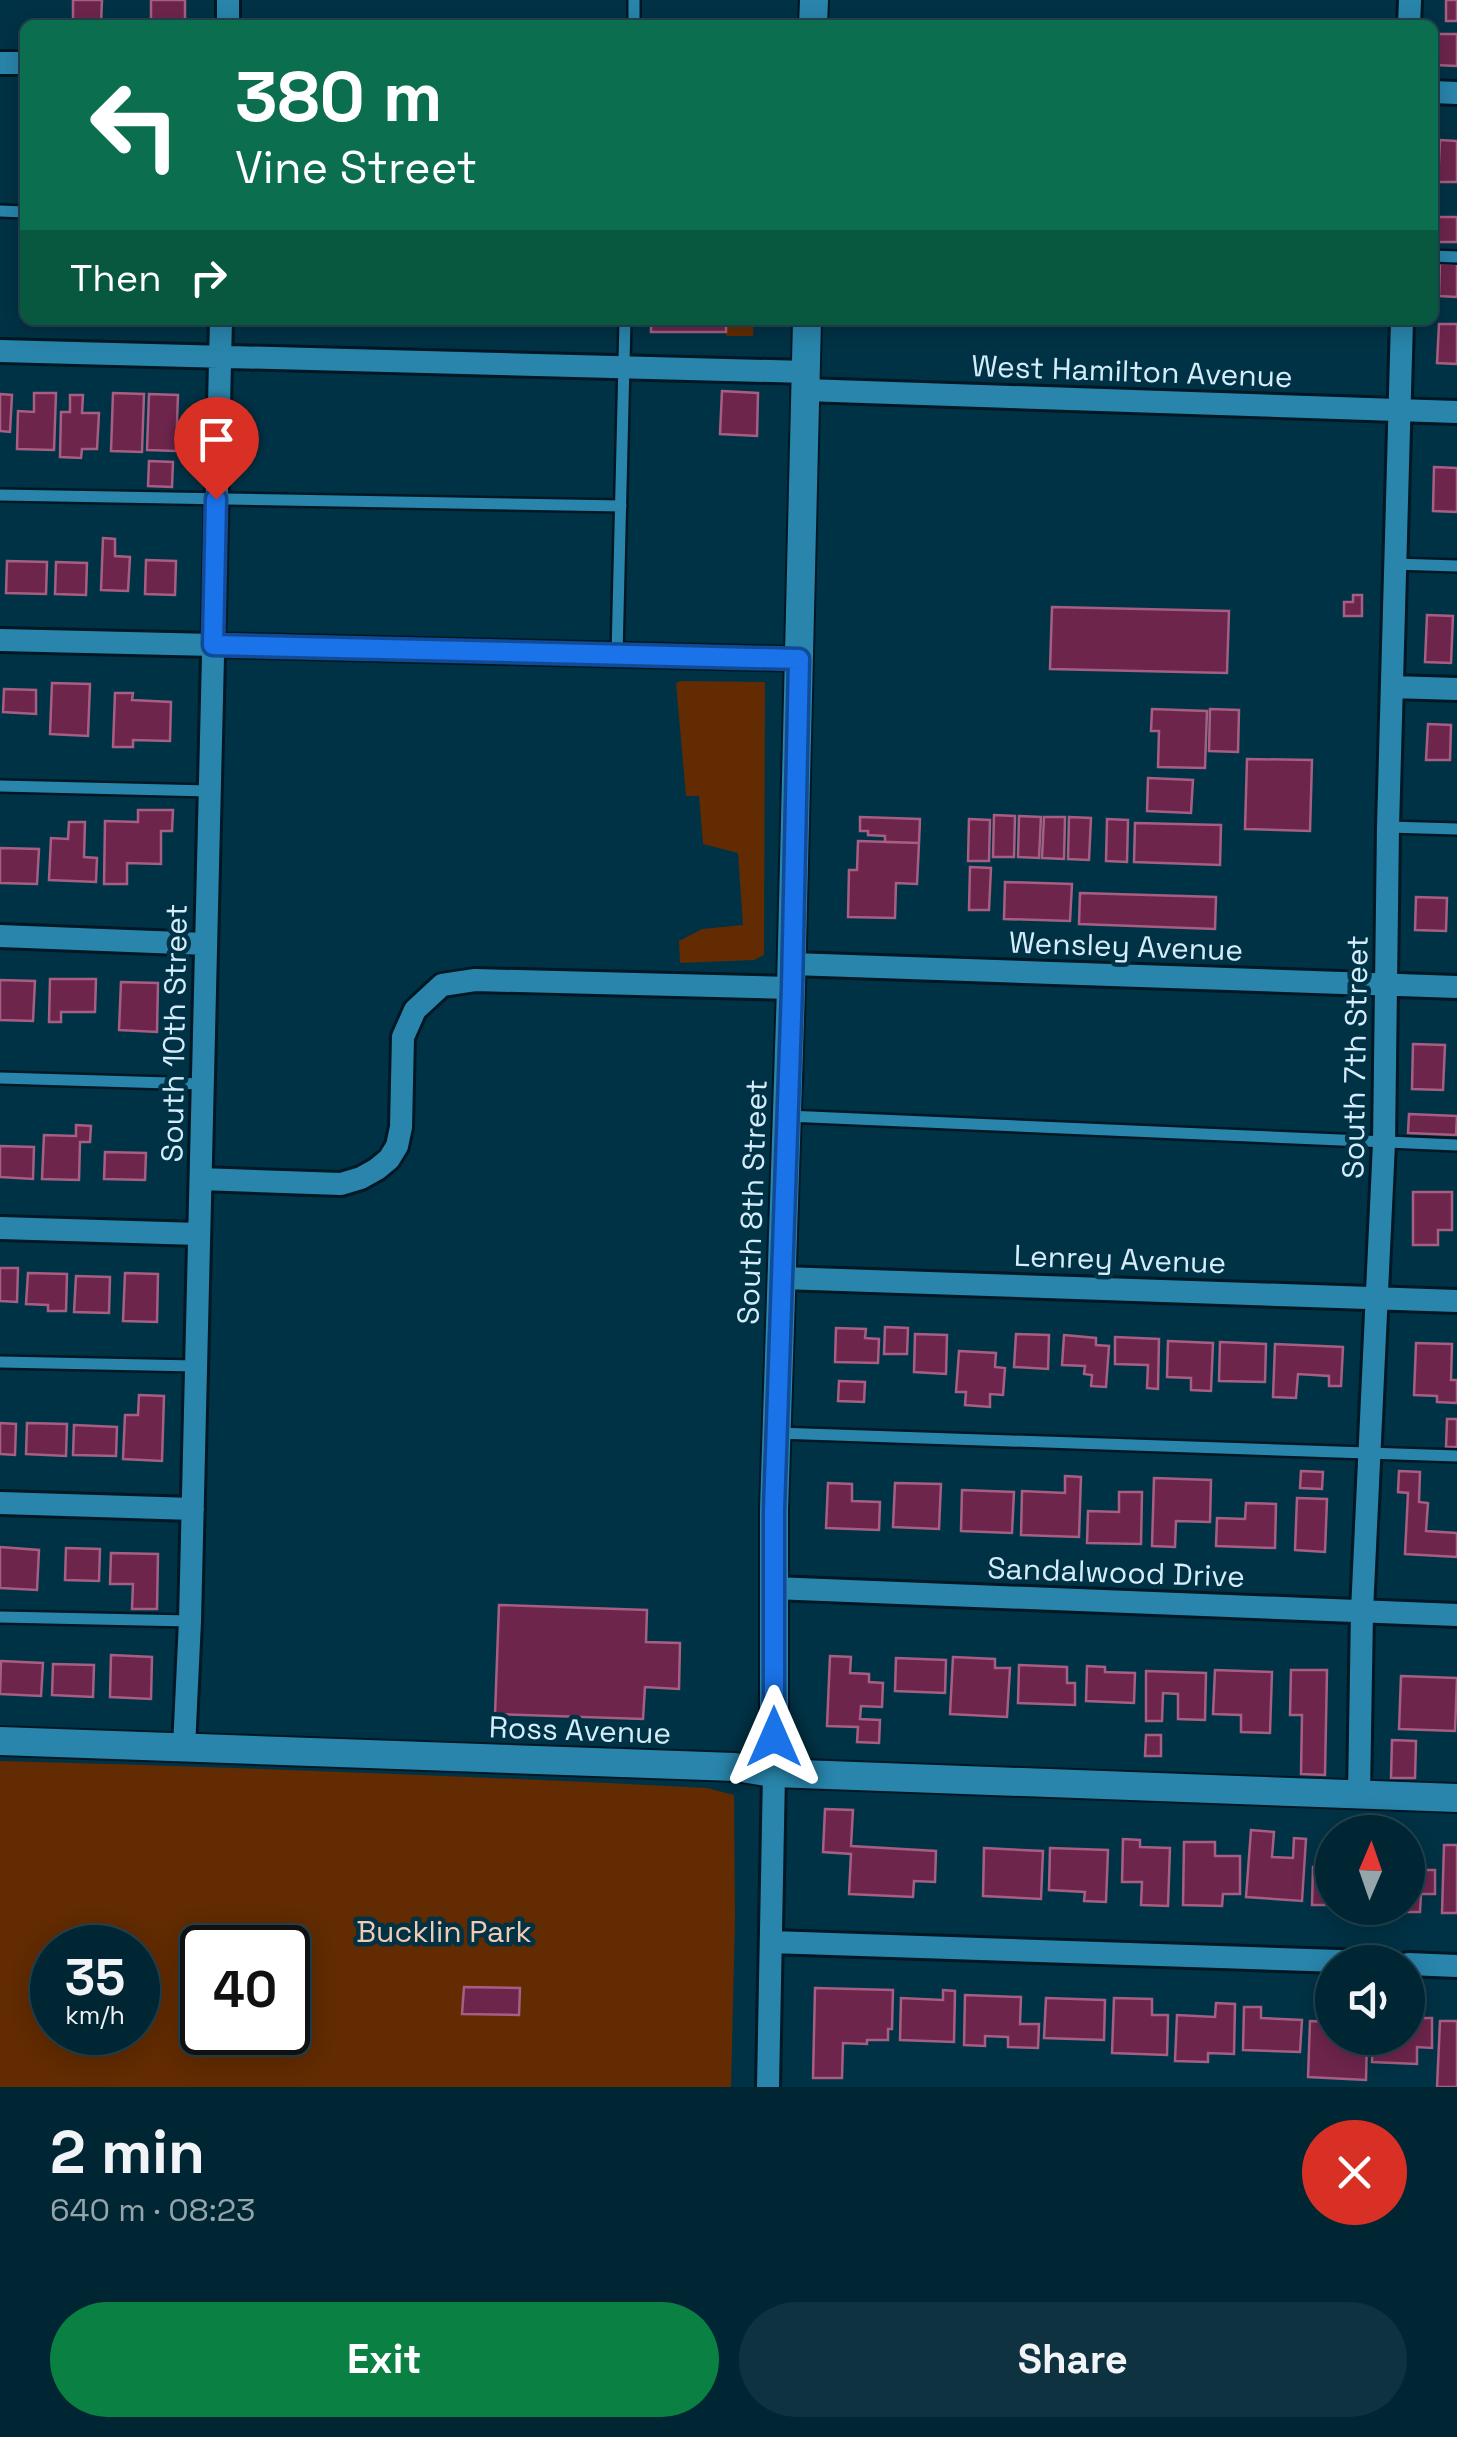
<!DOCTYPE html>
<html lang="en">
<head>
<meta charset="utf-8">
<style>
  :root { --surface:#002634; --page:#0e3240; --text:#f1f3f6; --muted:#95a5ac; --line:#22434f; --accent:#0b8043 }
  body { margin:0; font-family:"Space Grotesk",sans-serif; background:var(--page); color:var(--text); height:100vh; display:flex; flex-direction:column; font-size:38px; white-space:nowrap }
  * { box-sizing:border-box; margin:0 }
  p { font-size:32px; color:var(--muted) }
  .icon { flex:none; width:55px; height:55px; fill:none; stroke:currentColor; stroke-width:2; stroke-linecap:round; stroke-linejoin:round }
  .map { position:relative; height:2087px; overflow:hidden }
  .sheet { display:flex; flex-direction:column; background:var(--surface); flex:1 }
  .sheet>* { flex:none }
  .guide { position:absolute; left:20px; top:20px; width:1418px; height:305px; border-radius:15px; box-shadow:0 5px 25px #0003,0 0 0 2px var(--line); background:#0b6e4f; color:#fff; overflow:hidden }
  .needle { width:65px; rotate:2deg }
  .tools { position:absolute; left:1315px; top:1815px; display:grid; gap:20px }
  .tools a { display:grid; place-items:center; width:110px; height:110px; border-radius:50%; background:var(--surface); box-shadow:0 5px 25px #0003,0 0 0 2px var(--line); font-size:50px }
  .speed { position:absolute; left:30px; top:1925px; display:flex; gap:20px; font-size:50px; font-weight:700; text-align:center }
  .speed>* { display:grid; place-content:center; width:130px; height:130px; border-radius:50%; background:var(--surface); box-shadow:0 5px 25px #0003,0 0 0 2px var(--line); line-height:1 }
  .speed small { font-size:25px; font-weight:400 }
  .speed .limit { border:5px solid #111; border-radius:15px; background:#fff; color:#111 }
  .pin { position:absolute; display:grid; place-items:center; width:85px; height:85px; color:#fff; margin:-102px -42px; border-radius:50% 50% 50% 0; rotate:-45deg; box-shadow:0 0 10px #0007 }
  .pin .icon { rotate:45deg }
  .me { position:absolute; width:110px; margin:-55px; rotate:0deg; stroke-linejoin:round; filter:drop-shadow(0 0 8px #0008) }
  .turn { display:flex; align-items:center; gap:35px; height:210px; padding:0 50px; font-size:45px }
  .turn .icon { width:130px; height:130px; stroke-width:2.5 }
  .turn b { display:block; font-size:70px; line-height:85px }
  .then { display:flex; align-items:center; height:95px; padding:0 50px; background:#0003; gap:20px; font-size:38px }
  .round { display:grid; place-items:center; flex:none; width:105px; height:105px; border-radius:52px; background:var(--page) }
  .headline { display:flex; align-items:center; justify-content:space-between; height:170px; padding:0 50px }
  h1 { font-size:60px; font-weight:700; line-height:75px }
  .primary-button { display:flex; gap:20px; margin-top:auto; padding:20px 50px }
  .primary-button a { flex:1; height:115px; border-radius:60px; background:var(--accent); color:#fff; font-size:40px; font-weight:700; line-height:115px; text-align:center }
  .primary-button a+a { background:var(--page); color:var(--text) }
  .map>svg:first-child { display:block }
  .green { fill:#622b01; fill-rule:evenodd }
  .building { fill:#6d254c; stroke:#a65f82; stroke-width:2.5 }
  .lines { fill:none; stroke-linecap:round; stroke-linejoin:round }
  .service-casing { stroke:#001824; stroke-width:16 }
  .minor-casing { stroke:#001824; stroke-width:28 }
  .tertiary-casing { stroke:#001824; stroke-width:32 }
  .service { stroke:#2985ac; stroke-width:11 }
  .minor { stroke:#2985ac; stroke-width:22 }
  .tertiary { stroke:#2985ac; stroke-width:28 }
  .route-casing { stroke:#114b97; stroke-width:25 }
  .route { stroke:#1a73e8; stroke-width:18 }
  .labels { text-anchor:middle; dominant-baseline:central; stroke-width:9; stroke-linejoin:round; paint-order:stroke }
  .street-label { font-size:30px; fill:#d5edfa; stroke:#003245 }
  .park-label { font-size:30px; fill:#f3c9b2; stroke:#003245 }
</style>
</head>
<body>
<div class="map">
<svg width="1457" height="2087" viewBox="0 0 1457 2087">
  <rect width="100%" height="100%" fill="#003245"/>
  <!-- green -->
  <path class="green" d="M 726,320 L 754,320 L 753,336 L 726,336 Z
    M 681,681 L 765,682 L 764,955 L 754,960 L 680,963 L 679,941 L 702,929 L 743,925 L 738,853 L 703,844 L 699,796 L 686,796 L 676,683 Z
    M 0,1761 C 236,1767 471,1776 707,1788 L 734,1795 L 735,1919 L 731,2087 L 0,2087 ZM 52,1948 L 138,1948 L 138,2032 L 52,2032 ZM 202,1948 L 288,1948 L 288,2032 L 202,2032 Z"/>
  <!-- building -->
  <path class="building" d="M 73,0 L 102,0 L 101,24 L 73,23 Z
    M 151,0 L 185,0 L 185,25 L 151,25 Z
    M 1446,0 L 1457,0 L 1457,21 L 1446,21 Z
    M 1436,34 L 1457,34 L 1457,66 L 1435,65 Z
    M 1440,140 L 1457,141 L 1457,182 L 1438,182 Z
    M 1432,217 L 1457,217 L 1457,242 L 1432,242 Z
    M 1440,263 L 1457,264 L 1457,297 L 1439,296 Z
    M 651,320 L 726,320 L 726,332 L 651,332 Z
    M 1439,324 L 1457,324 L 1457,364 L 1437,363 Z
    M 722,391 L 758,393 L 757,436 L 720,434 Z
    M 34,393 L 56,393 L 54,450 L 17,449 L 18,411 L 34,412 Z
    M 113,393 L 144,394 L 142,452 L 111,451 Z
    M 0,394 L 12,395 L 10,432 L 0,431 Z
    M 149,394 L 178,395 L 176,451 L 147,450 Z
    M 70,395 L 83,395 L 82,413 L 99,413 L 97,449 L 82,449 L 81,458 L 60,457 L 61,412 L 70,412 Z
    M 149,461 L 173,462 L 172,487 L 148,486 Z
    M 1434,467 L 1457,468 L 1457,512 L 1433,511 Z
    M 103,538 L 115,539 L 115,556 L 130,557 L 128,591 L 101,590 Z
    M 146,560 L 176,561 L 175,595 L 145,594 Z
    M 7,561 L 47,562 L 46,594 L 6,593 Z
    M 56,562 L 87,563 L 86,595 L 55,594 Z
    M 1353,595 L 1362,595 L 1362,616 L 1344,616 L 1344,602 L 1353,602 Z
    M 1052,607 L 1229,611 L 1227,673 L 1050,669 Z
    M 1427,615 L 1453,616 L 1451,663 L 1425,662 Z
    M 52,683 L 90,684 L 88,736 L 50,734 Z
    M 4,689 L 36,690 L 36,714 L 3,712 Z
    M 115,693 L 133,693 L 132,700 L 171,702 L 170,741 L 133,740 L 133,747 L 113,747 Z
    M 1152,709 L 1207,711 L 1205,768 L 1158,767 L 1159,731 L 1151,731 Z
    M 1210,709 L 1239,710 L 1238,752 L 1209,751 Z
    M 1428,724 L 1451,725 L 1450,760 L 1426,760 Z
    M 1247,759 L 1312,760 L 1310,831 L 1245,829 Z
    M 1148,778 L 1193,780 L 1191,813 L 1147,811 Z
    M 138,810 L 173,810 L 172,831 L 161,831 L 161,864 L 127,863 L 127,884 L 104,884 L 105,821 L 138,822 Z
    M 994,815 L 1015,816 L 1014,857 L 993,857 Z
    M 1019,816 L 1041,817 L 1039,858 L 1018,857 Z
    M 860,817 L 920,819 L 919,843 L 885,842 L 885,836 L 868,835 L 868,831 L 860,831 Z
    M 1044,817 L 1065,817 L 1064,859 L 1042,858 Z
    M 1069,817 L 1091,818 L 1089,860 L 1068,859 Z
    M 969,819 L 990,820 L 989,861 L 968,861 Z
    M 1107,819 L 1128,820 L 1127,862 L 1106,861 Z
    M 69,822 L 85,822 L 84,857 L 97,858 L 96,882 L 49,880 L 51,838 L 68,839 Z
    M 1135,823 L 1221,825 L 1220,865 L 1134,862 Z
    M 858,841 L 919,843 L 917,884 L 896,883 L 895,918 L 848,917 L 849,870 L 857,870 Z
    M 0,848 L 39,849 L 37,884 L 0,883 Z
    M 970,867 L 991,868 L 989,910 L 969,910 Z
    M 1005,882 L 1072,884 L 1070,921 L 1004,919 Z
    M 1080,893 L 1216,897 L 1215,929 L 1079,924 Z
    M 1416,897 L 1447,898 L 1446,931 L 1415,930 Z
    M 50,979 L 96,979 L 95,1012 L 61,1012 L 61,1022 L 49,1022 Z
    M 0,980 L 35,981 L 33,1021 L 0,1020 Z
    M 121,982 L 158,983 L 157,1032 L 119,1030 Z
    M 1413,1044 L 1445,1045 L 1443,1090 L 1412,1089 Z
    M 1409,1114 L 1457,1116 L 1456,1135 L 1408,1133 Z
    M 76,1125 L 91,1126 L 90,1142 L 80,1142 L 79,1180 L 42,1179 L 44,1135 L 76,1136 Z
    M 0,1146 L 34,1147 L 33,1179 L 0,1177 Z
    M 105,1152 L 146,1153 L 145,1180 L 104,1179 Z
    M 1413,1192 L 1452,1192 L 1452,1230 L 1438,1230 L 1438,1245 L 1413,1245 Z
    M 0,1268 L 18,1268 L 17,1302 L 0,1301 Z
    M 28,1273 L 67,1274 L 66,1311 L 48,1311 L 48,1305 L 26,1304 Z
    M 125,1273 L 158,1274 L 157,1322 L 123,1321 Z
    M 76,1276 L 110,1277 L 109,1313 L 74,1312 Z
    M 885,1327 L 908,1328 L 907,1354 L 884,1354 Z
    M 836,1328 L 866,1329 L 865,1338 L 879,1339 L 878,1363 L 835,1362 Z
    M 915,1334 L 947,1335 L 946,1374 L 914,1372 Z
    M 1016,1334 L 1049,1335 L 1048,1369 L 1014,1367 Z
    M 1064,1335 L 1096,1338 L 1096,1345 L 1109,1346 L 1106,1387 L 1091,1386 L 1092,1375 L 1084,1374 L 1085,1366 L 1062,1365 Z
    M 1115,1337 L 1159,1339 L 1158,1389 L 1147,1388 L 1148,1365 L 1115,1364 Z
    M 1168,1341 L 1213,1343 L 1211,1391 L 1191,1390 L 1191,1378 L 1167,1377 Z
    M 1220,1342 L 1266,1344 L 1265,1382 L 1219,1381 Z
    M 1416,1343 L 1452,1344 L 1451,1380 L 1457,1380 L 1457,1403 L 1437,1402 L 1437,1396 L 1414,1395 Z
    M 1275,1344 L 1343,1347 L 1341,1386 L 1329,1386 L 1329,1376 L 1298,1374 L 1296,1398 L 1273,1397 Z
    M 959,1351 L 996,1353 L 995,1367 L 1005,1368 L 1003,1395 L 990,1394 L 990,1407 L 965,1405 L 966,1392 L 956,1392 Z
    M 839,1381 L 865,1382 L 864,1402 L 838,1401 Z
    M 139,1395 L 164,1396 L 162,1461 L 123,1459 L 125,1415 L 138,1415 Z
    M 1447,1419 L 1457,1419 L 1457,1447 L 1446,1447 Z
    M 0,1423 L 16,1424 L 15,1455 L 0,1454 Z
    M 27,1423 L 67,1424 L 66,1456 L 26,1454 Z
    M 74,1425 L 117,1427 L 116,1456 L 73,1455 Z
    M 1301,1471 L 1323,1472 L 1322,1489 L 1300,1488 Z
    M 1399,1471 L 1420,1472 L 1419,1502 L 1428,1503 L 1426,1531 L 1457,1533 L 1457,1557 L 1405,1554 L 1408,1493 L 1398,1492 Z
    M 1065,1476 L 1081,1477 L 1079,1537 L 1021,1535 L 1022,1491 L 1065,1493 Z
    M 1154,1478 L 1211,1480 L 1210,1522 L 1176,1521 L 1175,1547 L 1152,1546 Z
    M 828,1483 L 852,1484 L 852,1501 L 880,1502 L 879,1530 L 826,1528 Z
    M 895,1483 L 941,1484 L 939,1529 L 893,1527 Z
    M 962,1490 L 1014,1492 L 1012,1533 L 961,1531 Z
    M 1119,1492 L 1142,1492 L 1141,1544 L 1087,1543 L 1088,1511 L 1119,1512 Z
    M 1297,1498 L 1327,1499 L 1325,1552 L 1295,1550 Z
    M 1246,1503 L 1276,1504 L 1275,1548 L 1216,1546 L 1217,1518 L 1245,1519 Z
    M 0,1547 L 39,1550 L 37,1590 L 0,1588 Z
    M 66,1548 L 100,1549 L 99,1581 L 65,1580 Z
    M 111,1553 L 158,1554 L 157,1609 L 132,1609 L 133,1584 L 110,1584 Z
    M 499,1605 L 647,1610 L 646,1642 L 680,1643 L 679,1689 L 645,1687 L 643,1719 L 495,1714 Z
    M 111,1655 L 152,1657 L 151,1699 L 110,1697 Z
    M 830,1656 L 851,1657 L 850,1673 L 869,1674 L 869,1682 L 883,1683 L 882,1707 L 861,1706 L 860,1719 L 880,1720 L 879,1743 L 857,1742 L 858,1727 L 827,1726 Z
    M 953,1657 L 995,1659 L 995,1668 L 1010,1668 L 1007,1717 L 950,1714 Z
    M 896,1658 L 946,1660 L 945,1693 L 895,1691 Z
    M 1,1661 L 43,1663 L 41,1696 L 0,1694 Z
    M 53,1664 L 94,1665 L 93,1697 L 52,1695 Z
    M 1019,1665 L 1067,1667 L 1067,1683 L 1075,1683 L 1075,1705 L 1018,1703 Z
    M 1087,1666 L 1105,1667 L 1105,1672 L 1135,1673 L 1134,1703 L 1086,1701 Z
    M 1215,1670 L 1272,1672 L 1270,1733 L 1241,1732 L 1241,1715 L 1213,1714 Z
    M 1291,1670 L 1327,1670 L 1325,1775 L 1301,1774 L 1302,1715 L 1290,1715 Z
    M 1146,1671 L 1206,1673 L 1205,1720 L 1178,1719 L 1178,1694 L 1163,1693 L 1162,1721 L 1146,1721 Z
    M 1401,1676 L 1457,1678 L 1455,1731 L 1399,1729 Z
    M 1146,1735 L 1161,1735 L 1161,1756 L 1145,1756 Z
    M 1392,1740 L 1416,1741 L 1415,1778 L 1391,1778 Z
    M 825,1809 L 853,1810 L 851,1846 L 936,1851 L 935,1882 L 914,1881 L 913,1897 L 849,1894 L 851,1854 L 823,1852 Z
    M 1251,1830 L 1274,1832 L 1272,1857 L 1293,1858 L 1294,1838 L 1306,1839 L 1302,1901 L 1246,1897 Z
    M 1123,1839 L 1140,1840 L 1140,1847 L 1170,1848 L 1168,1906 L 1141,1905 L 1142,1882 L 1122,1882 Z
    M 1184,1842 L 1215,1842 L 1215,1856 L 1240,1856 L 1240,1894 L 1223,1894 L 1222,1906 L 1183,1905 Z
    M 1444,1845 L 1457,1845 L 1457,1913 L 1442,1913 Z
    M 984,1848 L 1043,1851 L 1041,1899 L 983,1896 Z
    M 1050,1848 L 1108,1850 L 1106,1902 L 1084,1901 L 1085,1892 L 1049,1890 Z
    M 1313,1867 L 1332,1868 L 1332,1905 L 1312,1905 Z
    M 1408,1870 L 1435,1870 L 1435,1894 L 1421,1894 L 1420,1912 L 1382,1912 L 1382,1908 L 1408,1908 Z
    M 464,1987 L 520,1988 L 519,2015 L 462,2014 Z
    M 815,1988 L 893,1990 L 892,2029 L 888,2029 L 888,2040 L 867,2040 L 867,2044 L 843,2043 L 842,2078 L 813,2078 Z
    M 943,1990 L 955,1991 L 954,2042 L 900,2040 L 901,1998 L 943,2000 Z
    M 965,1995 L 1021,1997 L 1020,2024 L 1039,2024 L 1038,2048 L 1008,2047 L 1008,2037 L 985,2036 L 985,2046 L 964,2045 Z
    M 1046,1998 L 1105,2000 L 1104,2040 L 1044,2038 Z
    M 1114,1998 L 1152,1999 L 1152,2015 L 1168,2015 L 1167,2055 L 1112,2053 Z
    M 1216,2003 L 1235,2004 L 1234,2054 L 1208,2053 L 1208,2062 L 1175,2061 L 1177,2015 L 1215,2017 Z
    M 1244,2007 L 1261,2007 L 1261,2018 L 1302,2020 L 1300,2052 L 1243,2050 Z
    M 1408,2018 L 1432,2018 L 1432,2048 L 1417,2047 L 1417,2064 L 1372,2062 L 1373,2038 L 1408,2038 Z
    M 1310,2021 L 1332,2022 L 1332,2038 L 1367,2038 L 1366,2080 L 1308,2077 Z
    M 1440,2021 L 1457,2021 L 1457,2087 L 1437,2087 Z"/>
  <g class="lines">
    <!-- service casing -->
    <g class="service-casing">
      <path id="service" d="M 634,25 L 634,0
        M 0,211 L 25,212
        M 1432,256 L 1457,257
        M 0,495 L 621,506
        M 1394,564 L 1457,566
        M 617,655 L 625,320
        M 0,786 L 210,791
        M 1388,827 L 1457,829
        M 0,1078 L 203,1084
        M 787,1116 L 1457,1145
        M 0,1362 L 196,1366
        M 777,1433 L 1457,1456
        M 0,1617 L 190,1621"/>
    </g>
    <!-- minor casing -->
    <g class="minor-casing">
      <path id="minor" d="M 228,25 L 228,0
        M 1409,25 L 1410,0
        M 0,63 L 25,63
        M 1432,92 L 1457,93
        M 0,351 L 806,372
        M 805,390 L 1457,412
        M 0,640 L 799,659
        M 1392,687 L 1457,689
        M 0,936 L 206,944
        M 792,964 L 1457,987
        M 201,1179 L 341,1184 L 361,1178 L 377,1169 L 389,1159 L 397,1146 L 401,1127 L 403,1037 L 415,1010 L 442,985 L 475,980 L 791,988
        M 0,1228 L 199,1234
        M 782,1278 L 1457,1301
        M 0,1503 L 193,1509
        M 773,1588 L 1457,1615
        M 184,1747 L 190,1621 L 221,320
        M 1359,1795 L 1362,1611 L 1384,1143 L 1388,827 L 1402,320
        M 771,1942 L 1369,1962
        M 1408,1964 L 1457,1966
        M 768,2087 L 774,1773"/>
    </g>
    <!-- tertiary casing -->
    <g class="tertiary-casing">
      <path id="tertiary" d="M 813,25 L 814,0
        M 0,1741 L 735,1767 L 774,1773 L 1457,1798
        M 774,1773 L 774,1510 L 791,988 L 807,320"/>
    </g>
    <!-- service -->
    <use href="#service" class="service"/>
    <!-- minor -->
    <use href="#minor" class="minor"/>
    <!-- tertiary -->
    <use href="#tertiary" class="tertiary"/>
  </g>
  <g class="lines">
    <!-- route casing -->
    <g class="route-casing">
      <path id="route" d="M 216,499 L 213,645 L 799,659 L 792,988 L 774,1510 L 774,1737"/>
    </g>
    <!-- route -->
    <use href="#route" class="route"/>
  </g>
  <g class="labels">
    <!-- street labels -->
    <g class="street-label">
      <text transform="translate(1132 371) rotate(2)">West Hamilton Avenue</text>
      <text transform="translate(1126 946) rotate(2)">Wensley Avenue</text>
      <text transform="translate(174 1033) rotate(-89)">South 10th Street</text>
      <text transform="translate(1355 1057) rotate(-89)">South 7th Street</text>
      <text transform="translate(752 1202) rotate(-88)">South 8th Street</text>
      <text transform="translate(1120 1259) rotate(2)">Lenrey Avenue</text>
      <text transform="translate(1116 1572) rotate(2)">Sandalwood Drive</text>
      <text transform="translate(580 1730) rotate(2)">Ross Avenue</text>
    </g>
    <!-- park labels -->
    <g class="park-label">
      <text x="444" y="1931">Bucklin Park</text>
    </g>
  </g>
</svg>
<div class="tools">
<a><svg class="needle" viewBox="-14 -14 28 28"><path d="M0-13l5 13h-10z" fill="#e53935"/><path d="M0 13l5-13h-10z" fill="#95a5ac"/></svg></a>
<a><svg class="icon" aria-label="sound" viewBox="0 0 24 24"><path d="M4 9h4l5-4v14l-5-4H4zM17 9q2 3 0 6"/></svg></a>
</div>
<div class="speed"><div>35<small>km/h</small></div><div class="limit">40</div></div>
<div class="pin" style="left:216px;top:499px;background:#d93025"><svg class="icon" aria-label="arrive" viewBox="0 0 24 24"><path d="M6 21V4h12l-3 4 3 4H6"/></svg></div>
<svg class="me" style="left:774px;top:1737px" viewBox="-20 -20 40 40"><path d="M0-17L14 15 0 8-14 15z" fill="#1a73e8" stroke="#fff" stroke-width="4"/></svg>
<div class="guide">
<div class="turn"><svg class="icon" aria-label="left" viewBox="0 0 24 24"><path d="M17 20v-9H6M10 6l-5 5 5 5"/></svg><div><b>380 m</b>Vine Street</div></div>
<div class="then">Then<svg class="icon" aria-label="right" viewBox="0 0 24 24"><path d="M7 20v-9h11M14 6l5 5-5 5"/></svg></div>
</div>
</div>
<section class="sheet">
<div class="headline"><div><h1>2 min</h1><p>640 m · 08:23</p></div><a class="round" style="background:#d93025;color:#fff"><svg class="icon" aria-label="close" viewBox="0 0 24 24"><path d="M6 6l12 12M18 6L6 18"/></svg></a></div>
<div class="primary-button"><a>Exit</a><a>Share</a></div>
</section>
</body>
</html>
